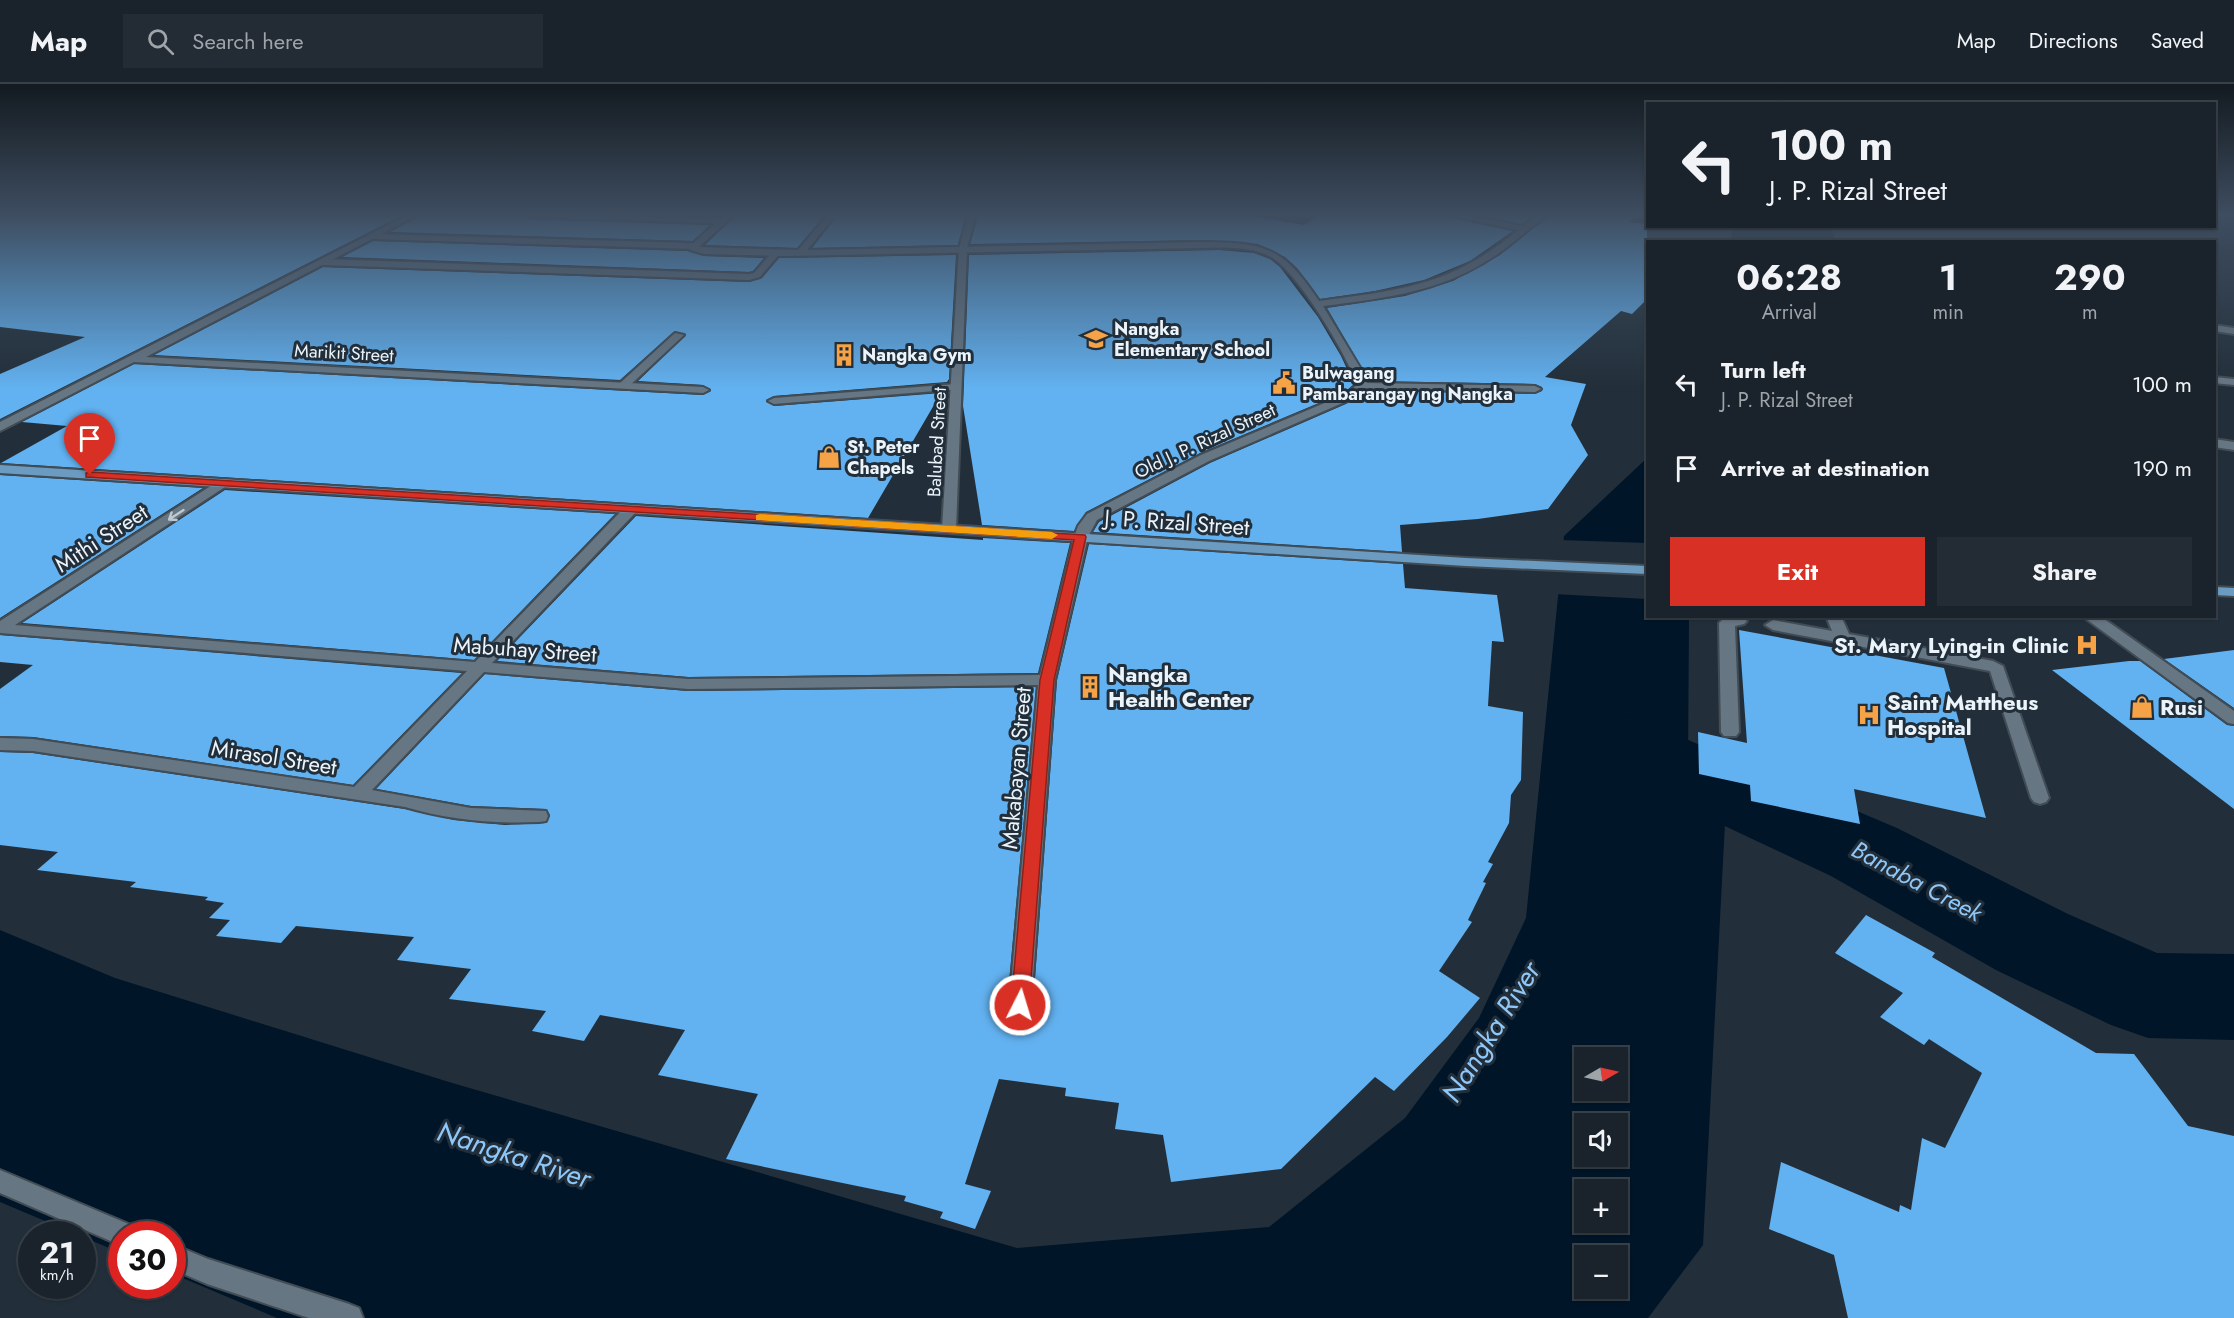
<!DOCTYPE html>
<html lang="en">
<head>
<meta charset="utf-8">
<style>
  :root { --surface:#1a232c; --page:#232b34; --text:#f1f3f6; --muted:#9fa4a9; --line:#384048; --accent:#d93025 }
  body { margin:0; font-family:Jost,sans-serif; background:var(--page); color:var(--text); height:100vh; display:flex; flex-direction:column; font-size:22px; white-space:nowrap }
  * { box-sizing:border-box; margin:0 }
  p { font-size:20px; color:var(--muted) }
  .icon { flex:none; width:33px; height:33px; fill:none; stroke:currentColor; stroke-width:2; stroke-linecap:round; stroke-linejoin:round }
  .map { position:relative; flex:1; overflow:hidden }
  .details { position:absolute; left:1646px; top:156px; width:570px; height:378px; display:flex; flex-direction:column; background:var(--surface); border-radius:0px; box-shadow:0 2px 4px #0004,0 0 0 2px var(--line) }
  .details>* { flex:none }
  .top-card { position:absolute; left:1646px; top:18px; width:570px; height:126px; border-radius:0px; box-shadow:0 2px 4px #0004,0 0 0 2px var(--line); background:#1a232c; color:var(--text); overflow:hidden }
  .needle { width:39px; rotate:81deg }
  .controls { position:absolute; left:1574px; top:963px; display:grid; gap:12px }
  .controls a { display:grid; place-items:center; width:54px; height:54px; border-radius:0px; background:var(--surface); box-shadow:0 2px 4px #0004,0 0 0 2px var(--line); font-size:30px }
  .speed { position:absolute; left:18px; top:1137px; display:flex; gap:12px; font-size:30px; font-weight:700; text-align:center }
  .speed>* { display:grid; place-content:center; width:78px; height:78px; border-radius:50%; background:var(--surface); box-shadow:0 2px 4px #0004,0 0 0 2px var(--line); line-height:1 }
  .speed small { font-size:15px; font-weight:400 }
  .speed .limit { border:9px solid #d22; background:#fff; color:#111 }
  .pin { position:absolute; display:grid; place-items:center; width:51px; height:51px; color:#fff; margin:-62px -26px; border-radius:50% 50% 50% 0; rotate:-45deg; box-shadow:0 0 6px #0007 }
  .pin .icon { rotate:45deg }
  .me { position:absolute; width:66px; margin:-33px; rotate:5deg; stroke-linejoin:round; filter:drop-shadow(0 0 4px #0008) }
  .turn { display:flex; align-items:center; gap:21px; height:126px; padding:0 24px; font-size:27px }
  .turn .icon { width:78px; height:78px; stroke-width:2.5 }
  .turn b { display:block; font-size:42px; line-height:51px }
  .eta { display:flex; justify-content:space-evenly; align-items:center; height:102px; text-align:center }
  .eta b { font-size:36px; font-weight:700; line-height:42px }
  .action { display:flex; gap:12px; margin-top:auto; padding:12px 24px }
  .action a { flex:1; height:69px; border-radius:0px; background:var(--accent); color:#fff; font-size:24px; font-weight:700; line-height:69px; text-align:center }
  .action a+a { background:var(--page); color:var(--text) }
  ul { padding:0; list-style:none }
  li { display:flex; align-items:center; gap:18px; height:84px; padding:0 24px }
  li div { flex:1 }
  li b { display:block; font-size:22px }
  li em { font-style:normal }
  header { display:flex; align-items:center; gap:36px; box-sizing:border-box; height:84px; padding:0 30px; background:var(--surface); border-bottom:2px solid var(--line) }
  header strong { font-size:28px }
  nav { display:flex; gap:33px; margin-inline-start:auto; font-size:21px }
  .search { width:420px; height:54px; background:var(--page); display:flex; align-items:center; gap:15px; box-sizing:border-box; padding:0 21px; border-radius:0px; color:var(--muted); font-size:22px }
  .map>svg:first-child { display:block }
  .water { fill:#001528; fill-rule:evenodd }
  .pier { fill:#222f3a }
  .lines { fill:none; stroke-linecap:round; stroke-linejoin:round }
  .river { fill:#001528; fill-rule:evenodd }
  .building { fill:#62b1f0 }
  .service-casing { stroke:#414c55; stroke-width:4 }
  .minor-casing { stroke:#414c55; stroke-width:4 }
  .tertiary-casing { stroke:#414c55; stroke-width:4 }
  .primary-casing { stroke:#414c55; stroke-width:4 }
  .service { fill:#677683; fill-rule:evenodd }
  .minor { fill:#677683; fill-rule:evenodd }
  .tertiary { fill:#677683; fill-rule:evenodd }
  .primary { fill:#6c9bc1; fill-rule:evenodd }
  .oneway { stroke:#bdc8d1 }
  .route { fill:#d93025; stroke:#8d1f18; stroke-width:1.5 }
  .slow { fill:#f59e0b }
  .labels { text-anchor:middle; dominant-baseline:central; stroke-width:6; stroke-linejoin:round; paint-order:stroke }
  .far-poi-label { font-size:18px; font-weight:bold; fill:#ebf4fb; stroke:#222f3a; text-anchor:start }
  .far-street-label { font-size:18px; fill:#ebf4fb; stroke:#222f3a }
  .street-label { font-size:22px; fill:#ebf4fb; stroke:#222f3a }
  .poi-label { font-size:22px; font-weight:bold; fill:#ebf4fb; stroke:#222f3a; text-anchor:start }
  .water-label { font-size:24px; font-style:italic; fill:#8fc8f8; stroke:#222f3a }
  .near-water-label { font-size:28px; font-style:italic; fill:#8fc8f8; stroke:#222f3a }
</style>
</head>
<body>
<header>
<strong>Map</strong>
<div class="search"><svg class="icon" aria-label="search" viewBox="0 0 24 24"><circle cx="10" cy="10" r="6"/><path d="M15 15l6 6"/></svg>Search here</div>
<nav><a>Map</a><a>Directions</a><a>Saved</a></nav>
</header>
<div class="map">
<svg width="2234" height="1234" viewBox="0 0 2234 1234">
  <rect width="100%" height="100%" fill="#222f3a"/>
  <!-- water -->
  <path class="water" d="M 1733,143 L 1830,143 L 1836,157 L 1730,157 Z
    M 1647,374 L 1647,532 L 1689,533 L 1688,684 L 1725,739 L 1703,1161 L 1648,1234 L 277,1234 L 173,1190 L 172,1150 L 122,1150 L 121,1169 L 0,1118 L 0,846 L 115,894 L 449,998 L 1017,1164 L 1269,1143 L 1405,1034 L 1479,934 L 1526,834 L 1564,452 ZM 1584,974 L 1617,974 L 1617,1006 L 1584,1006 ZM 1584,1040 L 1617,1040 L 1617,1072 L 1584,1072 ZM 1584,1106 L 1617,1106 L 1617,1138 L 1584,1138 ZM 1584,1172 L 1617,1172 L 1617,1204 L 1584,1204 Z"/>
  <!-- pier -->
  <path class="pier" d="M 1560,456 L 1647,459 L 1647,515 L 1554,510 Z"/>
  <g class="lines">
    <!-- river -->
    <path class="river" d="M 1606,626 L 1636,634 L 1897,744 L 2068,830 L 2157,869 L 2234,870 L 2234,956 L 2148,954 L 2111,941 L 1996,886 L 1831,792 L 1576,672 L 1564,653 L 1576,634 Z"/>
  </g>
  <!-- building -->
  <path class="building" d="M 0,131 L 403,131 L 0,335 L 0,290 L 85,253 L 0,243 Z
    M 420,131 L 523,131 L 529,135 L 710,141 L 693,157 L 390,148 Z
    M 736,131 L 825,131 L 797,164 L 705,161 Z
    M 838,131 L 966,131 L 958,161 L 812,164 Z
    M 978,131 L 1247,131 L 1304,141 L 1318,131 L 1446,131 L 1448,133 L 1513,147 L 1470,177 L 1424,196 L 1375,207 L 1320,215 L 1297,184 L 1285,173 L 1258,160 L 1203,156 L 970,160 Z
    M 1475,131 L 1534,131 L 1522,140 Z
    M 1549,131 L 1638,131 L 1629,138 L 1647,140 L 1647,215 L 1632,230 L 1621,227 L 1545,293 L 1586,300 L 1571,341 L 1588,371 L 1548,425 L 1478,435 L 1400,441 L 1402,468 L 1093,448 L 1099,438 L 1210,379 L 1355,316 L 1367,307 L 1535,310 L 1542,307 L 1542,303 L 1535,300 L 1369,297 L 1327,224 L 1405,212 L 1453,197 L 1500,171 Z
    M 373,157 L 688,167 L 704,172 L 764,174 L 753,187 L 749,188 L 342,173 Z
    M 1220,166 L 1254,169 L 1270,175 L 1280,183 L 1318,233 L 1341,272 L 1354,300 L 1345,308 L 1200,369 L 1086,428 L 1074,447 L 982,441 L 963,322 L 969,171 Z
    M 956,171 L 949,295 L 947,298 L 774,312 L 766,316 L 774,322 L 941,309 L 868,434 L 1,379 L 67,342 L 22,338 L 134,280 L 703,311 L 711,307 L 703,301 L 638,297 L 686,251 L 675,247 L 620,296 L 154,271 L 323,183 L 749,198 L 762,194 L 779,174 Z
    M 0,391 L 203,404 L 0,534 Z
    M 225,406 L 615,430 L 474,576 L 22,539 Z
    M 636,432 L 983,456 L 983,454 L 1070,459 L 1038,589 L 688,593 L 497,577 Z
    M 1089,460 L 1403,480 L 1405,504 L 1497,511 L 1504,558 L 1492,557 L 1488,622 L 1523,628 L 1521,696 L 1511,711 L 1509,739 L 1488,778 L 1493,780 L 1483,798 L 1486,799 L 1468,836 L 1472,838 L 1439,887 L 1480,914 L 1447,953 L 1394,1007 L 1375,993 L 1281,1085 L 1171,1098 L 1163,1051 L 1115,1045 L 1119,1019 L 1065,1012 L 1066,1004 L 999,995 L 965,1100 L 991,1107 L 975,1145 L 940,1134 L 943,1128 L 904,1117 L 906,1112 L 726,1075 L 758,1010 L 658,991 L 685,946 L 600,931 L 584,957 L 532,947 L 546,927 L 449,915 L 471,885 L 397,876 L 414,853 L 296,842 L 281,859 L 216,852 L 230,836 L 209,834 L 224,819 L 205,816 L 208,813 L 130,803 L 136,798 L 37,786 L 58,768 L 0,761 L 0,668 L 33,669 L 405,725 L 454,736 L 505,741 L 546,739 L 550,731 L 546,725 L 471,722 L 376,705 L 485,590 L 688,607 L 1036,603 L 1007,921 L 1011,929 L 1021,932 L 1029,929 L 1033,921 L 1057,596 Z
    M 1739,546 L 1944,584 L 1986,734 L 1854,705 L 1860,740 L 1751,717 L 1750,701 L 1699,690 L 1698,648 L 1747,659 Z
    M 0,551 L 462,589 L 353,701 L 33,653 L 0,652 L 0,605 L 33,581 L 0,578 Z
    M 2234,566 L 2234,624 L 2164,575 Z
    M 2129,577 L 2140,577 L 2227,641 L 2234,642 L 2234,725 L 2052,586 Z
    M 1866,831 L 1935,869 L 1932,873 L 2096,969 L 2134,970 L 2188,1042 L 2234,1052 L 2234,1234 L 1848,1234 L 1834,1171 L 1769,1145 L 1781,1078 L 1899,1128 L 1900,1121 L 1911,1126 L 1922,1054 L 1945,1064 L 1982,989 L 1929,955 L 1924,961 L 1880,933 L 1903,909 L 1835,869 Z"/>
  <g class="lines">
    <!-- service casing -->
    <g class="service-casing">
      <path id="service" d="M 525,131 L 723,135 L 727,137 L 723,139 L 529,133 Z
        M 371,150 L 693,159 L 697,162 L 693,165 L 374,155 L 370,152 Z
        M 774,166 L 781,168 L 760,193 L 749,196 L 322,181 L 318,178 L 322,175 L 749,190 L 754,189 Z
        M 675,249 L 684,251 L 627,304 L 619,304 L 619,300 Z
        M 956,300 L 960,301 L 960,305 L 774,320 L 768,317 L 774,314 Z
        M 1739,532 L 1747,537 L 1744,540 L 1735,542 L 1739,648 L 1736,652 L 1724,652 L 1721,648 L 1719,539 L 1722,536 Z
        M 1826,532 L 1841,532 L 1849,550 L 1993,577 L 2003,582 L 2049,714 L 2046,718 L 2040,720 L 2034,718 L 2031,714 L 1990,587 L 1773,546 L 1765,541 L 1773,536 L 1832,547 Z"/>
    </g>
    <!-- minor casing -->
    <g class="minor-casing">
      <path id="minor" d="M 408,131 L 418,131 L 146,273 L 703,303 L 709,306 L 703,309 L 134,278 L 0,347 L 0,338 Z
        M 725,131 L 734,131 L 699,163 L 798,166 L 828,131 L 836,131 L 807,166 L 1203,158 C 1265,158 1284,164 1319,217 C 1401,206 1453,201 1518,146 L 1448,131 L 1464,131 L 1523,142 L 1538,131 L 1547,131 C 1540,138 1530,144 1522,151 C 1460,205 1402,212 1323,222 L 1364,290 L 1367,299 L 1535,302 L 1541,305 L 1535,308 L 1366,305 L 1354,314 L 1209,377 L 1097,436 L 1088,453 L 1055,596 L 1031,921 L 1028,927 L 1020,930 L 1012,927 L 1009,921 L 1038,601 L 688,605 L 484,588 L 372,706 L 471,724 L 546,727 L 548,732 L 546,737 L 539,738 C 493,740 449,736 405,723 L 33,667 L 0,666 L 0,654 L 33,655 L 354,703 L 467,587 L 0,549 L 0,537 L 220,396 L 225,395 L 231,399 L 15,541 L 475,578 L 626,422 L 631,421 L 638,425 L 636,428 L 492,579 L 688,595 L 1040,591 L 1074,453 L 1078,442 L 1087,430 L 1201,371 L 1346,310 L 1357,301 C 1348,272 1297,187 1271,173 C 1250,162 1225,164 1203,164 L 786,172 L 704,170 L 690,166 L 690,162 Z
        M 2214,241 L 2234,244 L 2234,250 L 2214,247 Z
        M 2214,293 L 2234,295 L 2234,301 L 2214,299 Z
        M 2214,355 L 2234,358 L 2234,366 L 2214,363 Z
        M 2082,532 L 2100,532 L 2234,627 L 2234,640 L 2228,639 Z
        M 0,1086 L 131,1141 L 135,1150 L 122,1150 L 122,1162 L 0,1109 Z
        M 172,1160 L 208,1175 L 349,1220 L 359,1224 L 363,1234 L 309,1234 L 207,1200 L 172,1185 Z"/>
    </g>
    <!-- tertiary casing -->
    <g class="tertiary-casing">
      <path id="tertiary" d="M 968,131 L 976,131 L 967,164 L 956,445 L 949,449 L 942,445 L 959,164 Z"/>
    </g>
    <!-- primary casing -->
    <g class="primary-casing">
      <path id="primary" d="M 0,381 L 1466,474 L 1647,482 L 1647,490 L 1466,482 L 0,389 Z
        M 2214,503 L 2234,504 L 2234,512 L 2214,511 Z"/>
    </g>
    <!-- service -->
    <use href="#service" class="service"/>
    <!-- minor -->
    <use href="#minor" class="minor"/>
    <!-- tertiary -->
    <use href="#tertiary" class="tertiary"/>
    <!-- primary -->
    <use href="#primary" class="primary"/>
  </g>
  <!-- one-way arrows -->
  <defs><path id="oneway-shaft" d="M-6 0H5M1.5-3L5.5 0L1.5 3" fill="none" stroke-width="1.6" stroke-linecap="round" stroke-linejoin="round" transform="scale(1.5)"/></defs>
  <use class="oneway" href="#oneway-shaft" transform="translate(176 431) rotate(147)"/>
  <!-- sky -->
  <linearGradient id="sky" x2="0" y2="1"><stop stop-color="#131a20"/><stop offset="0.43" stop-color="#3e4d60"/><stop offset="1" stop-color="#3e4d60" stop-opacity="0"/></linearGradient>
  <rect width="2234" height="304" fill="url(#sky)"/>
  <!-- route -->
  <path class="route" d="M 90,388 L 1085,451 L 1086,453 L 1054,596 L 1029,921 L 1026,927 L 1020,929 L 1013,927 L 1011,921 L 1040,596 L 1074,456 L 86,393 L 86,389 Z"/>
  <!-- slow -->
  <path class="slow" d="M 760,430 L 1052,448 L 1058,451 L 1052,455 L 756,436 L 756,431 Z"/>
  <!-- icons -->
  <defs>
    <g id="school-bare" transform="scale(1.8)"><path d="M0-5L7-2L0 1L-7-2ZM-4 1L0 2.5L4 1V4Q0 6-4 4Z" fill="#f6a247" stroke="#222f3a" stroke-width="2.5" paint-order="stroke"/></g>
    <g id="building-bare" transform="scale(1.8)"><path d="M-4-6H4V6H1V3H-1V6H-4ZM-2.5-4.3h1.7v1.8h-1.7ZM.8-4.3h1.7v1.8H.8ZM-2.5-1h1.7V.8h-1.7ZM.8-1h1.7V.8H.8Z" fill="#f6a247" stroke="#222f3a" stroke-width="2.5" paint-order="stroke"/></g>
    <g id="civic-bare" transform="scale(1.8)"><path d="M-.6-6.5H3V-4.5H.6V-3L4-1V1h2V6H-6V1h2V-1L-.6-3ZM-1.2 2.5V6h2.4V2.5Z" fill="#f6a247" stroke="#222f3a" stroke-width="2.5" paint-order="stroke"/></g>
    <g id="shop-bare" transform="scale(1.8)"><path d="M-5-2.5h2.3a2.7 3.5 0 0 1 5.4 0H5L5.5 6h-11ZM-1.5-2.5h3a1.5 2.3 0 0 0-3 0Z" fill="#f6a247" stroke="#222f3a" stroke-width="2.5" paint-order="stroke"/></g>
    <g id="hospital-bare" transform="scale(1.8)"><path d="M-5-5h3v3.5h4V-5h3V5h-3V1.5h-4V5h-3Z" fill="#f6a247" stroke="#222f3a" stroke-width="2.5" paint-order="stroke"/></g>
  </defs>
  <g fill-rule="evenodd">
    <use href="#school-bare" x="1096" y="255"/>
    <use href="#building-bare" x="844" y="271"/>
    <use href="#civic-bare" x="1284" y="299"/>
    <use href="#shop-bare" x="829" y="373"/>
    <use href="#hospital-bare" x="2087" y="561"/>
    <use href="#building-bare" x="1090" y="603"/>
    <use href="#shop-bare" x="2142" y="623"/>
    <use href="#hospital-bare" x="1869" y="631"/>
  </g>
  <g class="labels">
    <!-- far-poi labels -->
    <g class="far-poi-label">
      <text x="1114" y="245">Nangka<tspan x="1114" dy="21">Elementary School</tspan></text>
      <text x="862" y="271">Nangka Gym</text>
      <text x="1302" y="289">Bulwagang<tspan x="1302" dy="21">Pambarangay ng Nangka</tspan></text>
      <text x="847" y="363">St. Peter<tspan x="847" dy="21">Chapels</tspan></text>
    </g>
    <!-- far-street labels -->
    <g class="far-street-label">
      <text transform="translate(344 269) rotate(3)">Marikit Street</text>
      <text transform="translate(1205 357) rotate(-25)">Old J. P. Rizal Street</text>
      <text transform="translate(937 358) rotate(-87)">Balubad Street</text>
    </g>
    <!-- street labels -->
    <g class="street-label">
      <text transform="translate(1177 438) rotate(4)">J. P. Rizal Street</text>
      <text transform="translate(101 454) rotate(-33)">Mithi Street</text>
      <text transform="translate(525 565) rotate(4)">Mabuhay Street</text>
      <text transform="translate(274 673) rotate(9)">Mirasol Street</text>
      <text transform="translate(1016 684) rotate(-85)">Makabayan Street</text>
    </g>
    <!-- poi labels -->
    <g class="poi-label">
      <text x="2069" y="561" text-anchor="end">St. Mary Lying-in Clinic</text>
      <text x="1108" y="590">Nangka<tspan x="1108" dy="25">Health Center</tspan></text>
      <text x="1887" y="618">Saint Mattheus<tspan x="1887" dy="25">Hospital</tspan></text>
      <text x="2160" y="623">Rusi</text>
    </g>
    <!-- water labels -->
    <g class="water-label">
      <text transform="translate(1917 797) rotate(28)">Banaba Creek</text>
    </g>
    <!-- near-water labels -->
    <g class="near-water-label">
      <text transform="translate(1491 948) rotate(-58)">Nangka River</text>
      <text transform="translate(514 1071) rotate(18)">Nangka River</text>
    </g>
  </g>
</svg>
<div class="controls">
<a><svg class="needle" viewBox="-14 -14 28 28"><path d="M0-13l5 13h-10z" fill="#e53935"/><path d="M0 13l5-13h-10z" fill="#9fa4a9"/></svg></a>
<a><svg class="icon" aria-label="sound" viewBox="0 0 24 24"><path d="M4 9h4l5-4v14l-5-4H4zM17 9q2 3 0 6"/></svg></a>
<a>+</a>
<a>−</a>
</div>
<div class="speed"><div>21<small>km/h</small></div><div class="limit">30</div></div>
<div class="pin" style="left:90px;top:391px;background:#d93025"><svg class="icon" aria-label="arrive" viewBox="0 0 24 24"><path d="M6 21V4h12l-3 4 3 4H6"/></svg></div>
<svg class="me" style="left:1020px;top:921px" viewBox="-20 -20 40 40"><circle r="17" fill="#d93025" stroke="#fff" stroke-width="3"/><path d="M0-11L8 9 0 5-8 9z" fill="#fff"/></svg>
<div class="top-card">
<div class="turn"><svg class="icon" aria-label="left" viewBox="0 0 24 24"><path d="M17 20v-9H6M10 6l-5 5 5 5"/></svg><div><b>100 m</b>J. P. Rizal Street</div></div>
</div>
<section class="details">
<div class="eta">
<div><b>06:28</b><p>Arrival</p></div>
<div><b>1</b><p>min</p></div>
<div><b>290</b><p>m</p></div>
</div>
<ul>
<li><svg class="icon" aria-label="left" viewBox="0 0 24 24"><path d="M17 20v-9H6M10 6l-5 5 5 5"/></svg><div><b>Turn left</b><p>J. P. Rizal Street</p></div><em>100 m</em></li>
<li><svg class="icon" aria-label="arrive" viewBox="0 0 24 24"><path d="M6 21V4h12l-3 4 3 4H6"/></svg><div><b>Arrive at destination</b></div><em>190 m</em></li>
</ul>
<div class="action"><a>Exit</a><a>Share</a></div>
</section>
</div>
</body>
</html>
